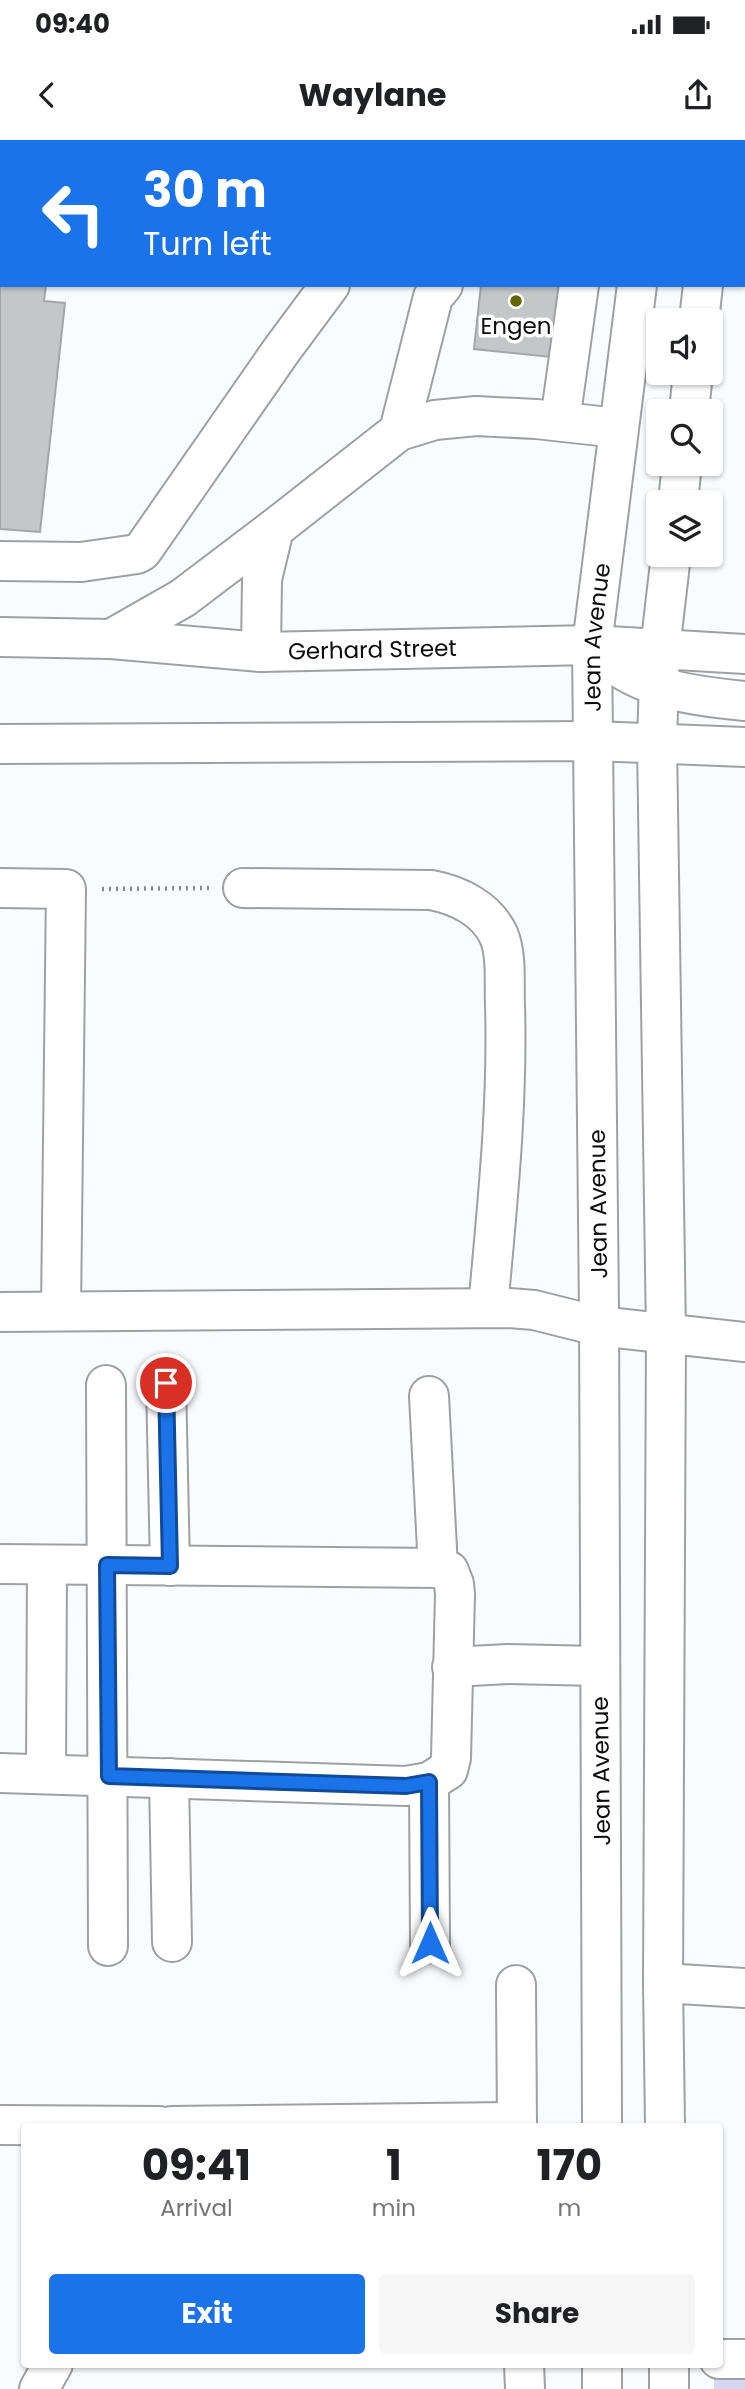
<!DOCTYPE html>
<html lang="en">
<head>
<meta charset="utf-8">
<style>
  :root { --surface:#fff; --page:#f6f6f6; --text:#202124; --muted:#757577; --accent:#1a73e8 }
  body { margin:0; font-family:Poppins,sans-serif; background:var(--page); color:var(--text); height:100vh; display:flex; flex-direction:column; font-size:26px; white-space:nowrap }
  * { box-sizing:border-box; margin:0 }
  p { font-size:23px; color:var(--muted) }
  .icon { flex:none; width:38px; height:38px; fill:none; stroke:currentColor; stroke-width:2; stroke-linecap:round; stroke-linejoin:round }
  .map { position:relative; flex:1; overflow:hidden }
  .sheet { position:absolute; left:21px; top:1983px; width:702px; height:245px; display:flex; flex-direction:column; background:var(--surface); border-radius:7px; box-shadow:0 2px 5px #0004 }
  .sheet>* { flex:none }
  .hud { position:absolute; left:0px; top:0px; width:746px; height:147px; box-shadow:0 2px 5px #0004; background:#1a73e8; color:#fff; overflow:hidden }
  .tools { position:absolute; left:646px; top:168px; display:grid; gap:14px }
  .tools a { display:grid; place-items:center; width:77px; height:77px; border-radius:7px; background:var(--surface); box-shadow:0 2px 5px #0004; font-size:35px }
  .pin { position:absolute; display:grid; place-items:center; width:60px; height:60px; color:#fff; margin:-30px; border:4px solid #fff; border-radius:50%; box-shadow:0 2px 7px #0007 }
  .me { position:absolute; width:77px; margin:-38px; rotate:0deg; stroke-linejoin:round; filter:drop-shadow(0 0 5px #0008) }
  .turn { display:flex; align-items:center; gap:24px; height:147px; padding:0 28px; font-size:32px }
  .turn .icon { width:91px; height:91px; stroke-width:2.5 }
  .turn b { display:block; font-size:49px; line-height:60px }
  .eta { display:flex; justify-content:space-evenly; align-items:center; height:119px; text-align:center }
  .eta b { font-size:42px; font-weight:700; line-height:49px }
  .cta { display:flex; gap:14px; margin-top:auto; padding:14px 28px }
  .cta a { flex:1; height:80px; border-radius:7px; background:var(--accent); color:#fff; font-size:28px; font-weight:700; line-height:80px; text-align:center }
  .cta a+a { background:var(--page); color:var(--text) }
  .status { display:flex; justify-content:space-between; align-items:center; height:49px; padding:0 35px; background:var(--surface); direction:ltr }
  .status svg { height:19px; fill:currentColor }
  header { display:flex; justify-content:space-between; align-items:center; height:91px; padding:0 28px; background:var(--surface); font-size:32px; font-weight:700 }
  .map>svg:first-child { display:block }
  .green { fill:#d9d6f1 }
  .building { fill:#c4c7c8; stroke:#a2a6a6; stroke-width:2 }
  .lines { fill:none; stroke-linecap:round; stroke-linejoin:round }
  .minor-casing { stroke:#9ea1a2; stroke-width:42 }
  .major-casing { stroke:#9ea1a2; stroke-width:42 }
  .path { stroke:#888a8b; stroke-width:4.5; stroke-dasharray:2 5; stroke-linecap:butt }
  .minor { stroke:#fff; stroke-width:38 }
  .major { stroke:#fff; stroke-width:38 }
  .route-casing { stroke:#114b97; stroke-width:18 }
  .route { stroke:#1a73e8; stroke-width:12 }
  .poi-dot { fill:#646500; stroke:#fff; stroke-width:2.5 }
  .labels { text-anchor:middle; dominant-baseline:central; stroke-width:7; stroke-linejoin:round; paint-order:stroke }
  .poi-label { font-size:23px; fill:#0b0c0c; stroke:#fff }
  .street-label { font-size:23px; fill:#0b0c0c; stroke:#fff }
</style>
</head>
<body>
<div class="status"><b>09:40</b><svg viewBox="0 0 49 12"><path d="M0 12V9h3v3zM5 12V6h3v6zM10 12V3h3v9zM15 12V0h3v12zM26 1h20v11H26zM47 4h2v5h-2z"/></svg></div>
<header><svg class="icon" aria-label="back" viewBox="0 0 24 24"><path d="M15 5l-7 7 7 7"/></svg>Waylane<svg class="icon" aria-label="share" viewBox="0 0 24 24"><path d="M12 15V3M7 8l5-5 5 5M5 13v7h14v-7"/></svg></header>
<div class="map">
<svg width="745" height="2249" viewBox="0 0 745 2249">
  <rect width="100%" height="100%" fill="#f9fcfe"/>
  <!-- green -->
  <path class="green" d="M 714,2234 L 745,2234 L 745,2249 L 714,2249 Z"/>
  <!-- building -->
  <path class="building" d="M 0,0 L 84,0 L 2,2 L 2,145 L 46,145 L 44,161 L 65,163 L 40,392 L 0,389 Z
    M 481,145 L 559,145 L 551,217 L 474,209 Z"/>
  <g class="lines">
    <!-- minor casing -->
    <g class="minor-casing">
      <g id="minor">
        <path d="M 376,2 L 378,0"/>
        <path d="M 744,93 L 745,94"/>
        <path d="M 560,281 L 579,145"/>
        <path d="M 399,291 L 433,157 L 443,145"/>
        <path d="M 0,421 L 81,422 L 137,414 L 142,411 L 281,211 L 330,145"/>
        <path id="s1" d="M 0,497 L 111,499 L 261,512 L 592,505 L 745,514"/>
        <path d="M 111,499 L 183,458 L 274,389 L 399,291 L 435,280 L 476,276 L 536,279 L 618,288"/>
        <path d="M 592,505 C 633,549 688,555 745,561"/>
        <path d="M 261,512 L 262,439 L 274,389"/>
        <path d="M 0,604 L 593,601 L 745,607"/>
        <path d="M 0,748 L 66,749 L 61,1170"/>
        <path d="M 243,748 L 431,750 C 458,755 487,769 499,796 C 507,816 504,843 505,865 C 508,966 497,1067 488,1168"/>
        <path d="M 0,1172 L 509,1168 L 534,1170 L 598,1186 L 745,1202"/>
        <path d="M 166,1243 L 170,1426"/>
        <path d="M 106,1245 L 108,1806"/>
        <path d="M 429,1256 L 438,1428"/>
        <path d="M 0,1424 L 438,1428 L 449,1431 L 454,1444 L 455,1454 L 451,1618 L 448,1630 L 429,1642 L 406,1646 L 0,1633"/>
        <path d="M 452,1527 L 508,1524 L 599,1526"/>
        <path d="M 46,1634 L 47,1425"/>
        <path d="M 169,1638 L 172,1802"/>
        <path d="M 429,1642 L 430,1803"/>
        <path d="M 663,1843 L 745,1848"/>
        <path d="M 516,1845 L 517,1986"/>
        <path d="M 0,1985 L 160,1986"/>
        <path d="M 171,1986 L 517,1982"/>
        <path d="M 719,2219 L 745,2219"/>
        <path d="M 524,2224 L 525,2249"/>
        <path d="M 39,2249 L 53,2224"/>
      </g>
    </g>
    <!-- major casing -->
    <g class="major-casing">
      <g id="major">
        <path d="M 656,2 L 656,0"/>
        <path d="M 719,2 L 719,0"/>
        <path d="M 699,180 L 703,145"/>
        <path d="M 689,271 L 693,233"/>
        <path d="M 678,362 L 682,324"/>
        <path id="s2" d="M 602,1986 L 599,1172 L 592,505 L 637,145"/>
        <path d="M 665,1986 L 663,1843 L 666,1194 L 657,602 L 660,509 L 671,415"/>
        <path d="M 602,2224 L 602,2249"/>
        <path d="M 669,2224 L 669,2249"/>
      </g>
    </g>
    <!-- path -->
    <path class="path" d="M 102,749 L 209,748"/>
    <!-- minor -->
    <use href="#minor" class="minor"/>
    <!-- major -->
    <use href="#major" class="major"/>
  </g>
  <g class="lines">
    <!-- route casing -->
    <g class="route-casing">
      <path id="route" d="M 166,1243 L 170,1426 L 107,1425 L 109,1636 L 406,1646 L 429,1642 L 430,1803"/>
    </g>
    <!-- route -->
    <use href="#route" class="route"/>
  </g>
  <!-- markers -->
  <circle class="poi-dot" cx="516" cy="161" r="7"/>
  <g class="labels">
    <!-- poi labels -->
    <g class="poi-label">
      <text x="516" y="186">Engen</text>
    </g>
    <!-- street labels -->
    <g class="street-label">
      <text stroke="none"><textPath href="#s2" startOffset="1489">Jean Avenue</textPath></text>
      <text stroke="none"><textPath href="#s1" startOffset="373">Gerhard Street</textPath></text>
      <text transform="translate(598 1064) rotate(-91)">Jean Avenue</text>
      <text transform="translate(601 1631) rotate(-91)">Jean Avenue</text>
    </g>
  </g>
</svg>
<div class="tools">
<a><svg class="icon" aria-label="sound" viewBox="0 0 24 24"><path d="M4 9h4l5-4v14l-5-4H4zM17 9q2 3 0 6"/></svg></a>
<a><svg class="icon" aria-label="search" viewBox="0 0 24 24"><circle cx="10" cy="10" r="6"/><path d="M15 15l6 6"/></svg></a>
<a><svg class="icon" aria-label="layers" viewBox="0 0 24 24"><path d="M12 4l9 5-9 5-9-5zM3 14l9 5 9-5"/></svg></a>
</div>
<div class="pin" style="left:166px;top:1243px;background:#d93025"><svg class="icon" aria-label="arrive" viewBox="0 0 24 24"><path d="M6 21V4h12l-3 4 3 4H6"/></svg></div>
<svg class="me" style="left:430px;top:1803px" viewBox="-20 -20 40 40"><path d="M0-17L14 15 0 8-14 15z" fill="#1a73e8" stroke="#fff" stroke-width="4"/></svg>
<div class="hud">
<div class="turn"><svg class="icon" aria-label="left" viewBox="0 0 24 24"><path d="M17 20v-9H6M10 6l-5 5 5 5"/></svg><div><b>30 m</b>Turn left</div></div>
</div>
<section class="sheet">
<div class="eta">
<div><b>09:41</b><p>Arrival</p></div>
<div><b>1</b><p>min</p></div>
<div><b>170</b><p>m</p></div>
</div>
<div class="cta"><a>Exit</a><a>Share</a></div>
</section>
</div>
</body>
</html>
